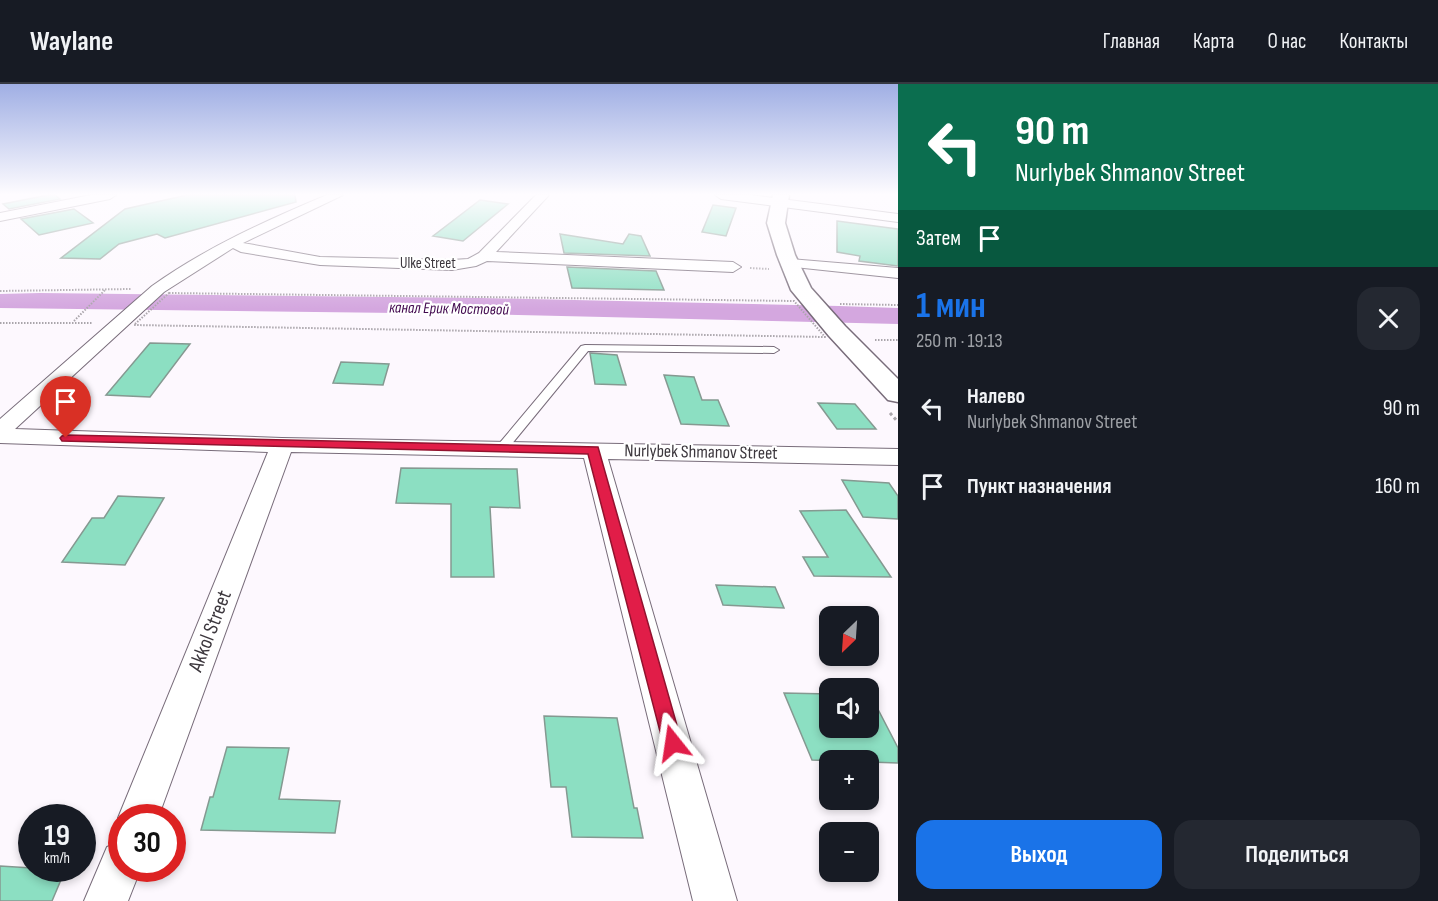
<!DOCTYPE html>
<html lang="ru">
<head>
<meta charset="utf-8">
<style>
  :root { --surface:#171b24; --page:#242831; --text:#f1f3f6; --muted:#9ea1a6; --line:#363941; --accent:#1a73e8 }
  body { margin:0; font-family:"Sofia Sans Condensed",sans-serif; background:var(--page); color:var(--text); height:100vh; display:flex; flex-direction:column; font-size:22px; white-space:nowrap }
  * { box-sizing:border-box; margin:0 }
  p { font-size:20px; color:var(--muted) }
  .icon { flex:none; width:33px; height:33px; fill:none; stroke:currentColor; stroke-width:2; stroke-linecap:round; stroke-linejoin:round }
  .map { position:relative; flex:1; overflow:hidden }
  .panel { display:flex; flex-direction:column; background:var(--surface); width:540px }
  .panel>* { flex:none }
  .hud { background:#0b6e4f; color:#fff; overflow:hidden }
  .needle { width:39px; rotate:205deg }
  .tools { position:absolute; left:819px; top:522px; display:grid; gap:12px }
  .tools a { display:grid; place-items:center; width:60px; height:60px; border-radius:12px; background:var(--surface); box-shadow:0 3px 9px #0003; font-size:30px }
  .speed { position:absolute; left:18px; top:720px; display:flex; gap:12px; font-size:30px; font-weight:700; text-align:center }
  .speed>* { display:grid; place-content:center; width:78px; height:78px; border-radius:50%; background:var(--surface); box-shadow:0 3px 9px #0003; line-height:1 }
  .speed small { font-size:15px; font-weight:400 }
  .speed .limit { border:9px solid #d22; background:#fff; color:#111 }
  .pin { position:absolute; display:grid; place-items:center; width:51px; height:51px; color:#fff; margin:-62px -26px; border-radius:50% 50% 50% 0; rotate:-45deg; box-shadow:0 0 6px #0007 }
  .pin .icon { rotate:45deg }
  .me { position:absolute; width:66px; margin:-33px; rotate:345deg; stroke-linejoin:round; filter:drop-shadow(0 0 4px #0008) }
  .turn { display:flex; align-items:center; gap:21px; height:126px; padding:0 18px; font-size:27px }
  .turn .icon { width:78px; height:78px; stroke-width:2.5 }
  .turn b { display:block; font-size:42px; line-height:51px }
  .then { display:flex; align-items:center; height:57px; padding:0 18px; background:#0003; gap:12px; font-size:22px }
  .round { display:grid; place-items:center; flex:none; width:63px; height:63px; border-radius:18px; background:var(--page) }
  .headline { display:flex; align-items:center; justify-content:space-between; height:102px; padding:0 18px }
  h1 { font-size:36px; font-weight:700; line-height:45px; color:var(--accent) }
  .action { display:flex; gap:12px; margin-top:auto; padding:12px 18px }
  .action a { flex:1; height:69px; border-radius:18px; background:var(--accent); color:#fff; font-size:24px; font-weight:700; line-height:69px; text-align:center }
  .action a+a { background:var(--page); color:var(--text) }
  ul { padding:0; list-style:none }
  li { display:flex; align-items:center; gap:18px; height:78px; padding:0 18px }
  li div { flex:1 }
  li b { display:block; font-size:22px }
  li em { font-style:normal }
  header { display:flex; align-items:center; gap:36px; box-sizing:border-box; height:84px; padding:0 30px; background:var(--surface); border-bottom:2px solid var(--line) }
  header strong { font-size:28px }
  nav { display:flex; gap:33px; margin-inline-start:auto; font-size:21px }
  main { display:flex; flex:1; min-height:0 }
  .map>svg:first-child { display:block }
  .water { fill:#d4a7df }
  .building { fill:#8cdfc2; stroke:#859991; stroke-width:1.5 }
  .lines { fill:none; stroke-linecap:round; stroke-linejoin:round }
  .service-casing { stroke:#786c7a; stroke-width:2 }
  .minor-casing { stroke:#786c7a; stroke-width:2 }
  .secondary-casing { stroke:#786c7a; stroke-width:3 }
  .path-far1 { stroke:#aaa5ab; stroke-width:2; stroke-dasharray:1.5 1.5; stroke-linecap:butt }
  .path { stroke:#aaa5ab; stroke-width:3; stroke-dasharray:3 3; stroke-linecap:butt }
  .service { fill:#fff; fill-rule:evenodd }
  .minor { fill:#fff; fill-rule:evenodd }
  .secondary { fill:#fff; fill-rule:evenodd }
  .route { fill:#e11d48; stroke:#92132f; stroke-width:1.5 }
  .labels { text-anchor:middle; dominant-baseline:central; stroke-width:4.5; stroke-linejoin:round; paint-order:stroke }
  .far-street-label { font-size:15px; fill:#3c373d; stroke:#fff }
  .far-water-label { font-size:16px; font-style:italic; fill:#41084e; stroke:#fff }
  .street-label { font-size:18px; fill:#3c373d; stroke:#fff }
  .near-street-label { font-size:21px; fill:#3c373d; stroke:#fff }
</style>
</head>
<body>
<header>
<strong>Waylane</strong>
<nav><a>Главная</a><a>Карта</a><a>О нас</a><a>Контакты</a></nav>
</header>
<main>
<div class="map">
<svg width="898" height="817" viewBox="0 0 898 817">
  <rect width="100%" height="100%" fill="#fdf8fe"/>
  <!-- water -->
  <path class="water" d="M 40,209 L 481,214 L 839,222 L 898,224 L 898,240 L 480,230 L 0,224 L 0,210 Z"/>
  <!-- building -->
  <path class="building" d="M 48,111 L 55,111 L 60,115 L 9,125 L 3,120 Z
    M 187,111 L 295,111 L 296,118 L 165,154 L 157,150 L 119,160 L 100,175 L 61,174 L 125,125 Z
    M 480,116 L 508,120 L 463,157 L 433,152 Z
    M 713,121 L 736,124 L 726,152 L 702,148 Z
    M 74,125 L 93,139 L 39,151 L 21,135 Z
    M 837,137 L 898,145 L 898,182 L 859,177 L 860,172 L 837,168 Z
    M 560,150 L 623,160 L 629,150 L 641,152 L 650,172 L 564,169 Z
    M 567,183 L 656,187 L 664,206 L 572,204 Z
    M 150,259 L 190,260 L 150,313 L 106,311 Z
    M 590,269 L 617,271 L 626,301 L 595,300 Z
    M 341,278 L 389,280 L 383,301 L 333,299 Z
    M 664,291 L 694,293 L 702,316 L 718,316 L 729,342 L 681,340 Z
    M 818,319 L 855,320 L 876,345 L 837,345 Z
    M 401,384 L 517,385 L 520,424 L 490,423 L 494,493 L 451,493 L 451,420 L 396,419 Z
    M 842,396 L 889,399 L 898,412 L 898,435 L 863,433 Z
    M 118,412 L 164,414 L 125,481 L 62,478 L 92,434 L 104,434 Z
    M 846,426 L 891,493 L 814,492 L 803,473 L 828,473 L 800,427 Z
    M 716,501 L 775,503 L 784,524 L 723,521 Z
    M 868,606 L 898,664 L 898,679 L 812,676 L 784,609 L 830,610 L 830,644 L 868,644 Z
    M 544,632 L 617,634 L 634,724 L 637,724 L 643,754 L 572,753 L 566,703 L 551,703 Z
    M 227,663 L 289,664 L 279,715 L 340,717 L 335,749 L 201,746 L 210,713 L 213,713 Z
    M 0,782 L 32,784 L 66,784 L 52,817 L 0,817 Z"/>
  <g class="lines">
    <!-- service casing -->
    <g class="service-casing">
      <path id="service" d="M 585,261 L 774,263 L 779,266 L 774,269 L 588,267 L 506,367 L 498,367 L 496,364 L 498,361 L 581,262 Z"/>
    </g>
    <!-- minor casing -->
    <g class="minor-casing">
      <path id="minor" d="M 91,111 L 116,111 L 110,115 L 0,137 L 0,129 Z
        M 327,111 L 343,111 L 243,159 L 320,173 L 452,176 L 468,175 L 479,169 L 536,111 L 549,111 L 496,168 L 733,178 L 741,183 L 733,188 L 487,177 L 476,182 L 452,186 L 320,181 L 241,168 L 233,164 L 164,208 L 15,345 L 282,354 L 898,365 L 898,381 L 608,375 L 737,817 L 693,817 L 584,374 L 291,368 L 158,734 L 122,734 L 122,743 L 118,734 L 268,368 L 0,359 L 0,335 L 152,202 C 207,163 265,137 327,111 Z
        M 715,111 L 750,111 L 898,130 L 898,138 L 721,115 Z
        M 790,175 L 898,184 L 898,194 L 785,182 L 783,179 L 785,176 Z
        M 122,757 L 122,784 L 141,784 L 128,817 L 84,817 L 107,763 Z"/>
    </g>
    <!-- secondary casing -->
    <g class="secondary-casing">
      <path id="secondary" d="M 773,111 L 789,111 L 785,139 L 795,171 L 811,204 L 845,242 L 898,295 L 898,318 L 888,316 L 829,252 L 791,206 L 777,171 L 767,139 Z"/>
    </g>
    <!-- path-far1 -->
    <path class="path-far1" d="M 750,184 L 769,185
      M 0,207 L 131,205
      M 169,209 L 794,217 L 825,253 L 134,241 Z
      M 840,220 L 898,221
      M 74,237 L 106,205
      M 0,239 L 92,239
      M 875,256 L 898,256"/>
    <!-- path -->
    <path class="path" d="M 890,329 L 898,338"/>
    <!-- service -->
    <use href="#service" class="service"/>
    <!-- minor -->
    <use href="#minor" class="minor"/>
    <!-- secondary -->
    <use href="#secondary" class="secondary"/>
  </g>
  <!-- sky -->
  <linearGradient id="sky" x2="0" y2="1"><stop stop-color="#a0afe4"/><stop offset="0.49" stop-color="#fefcff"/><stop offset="1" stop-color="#fefcff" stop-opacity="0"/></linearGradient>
  <rect width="898" height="225" fill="url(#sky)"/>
  <!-- route -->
  <path class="route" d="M 66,351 L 598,363 L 682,659 L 680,666 L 673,669 L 666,666 L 663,659 L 588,370 L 62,357 L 60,354 L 62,352 Z"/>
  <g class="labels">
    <!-- far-street labels -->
    <g class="far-street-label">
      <text x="428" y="179">Ulke Street</text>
    </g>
    <!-- far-water labels -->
    <g class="far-water-label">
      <text transform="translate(449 225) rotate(1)">канал Ерик Мостовой</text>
    </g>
    <!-- street labels -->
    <g class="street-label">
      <text transform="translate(701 368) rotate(1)">Nurlybek Shmanov Street</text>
    </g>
    <!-- near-street labels -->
    <g class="near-street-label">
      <text transform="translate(210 547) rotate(-69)">Akkol Street</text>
    </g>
  </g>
</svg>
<div class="tools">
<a><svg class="needle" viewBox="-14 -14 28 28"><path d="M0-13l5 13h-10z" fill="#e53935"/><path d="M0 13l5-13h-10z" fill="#9ea1a6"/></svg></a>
<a><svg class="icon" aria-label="sound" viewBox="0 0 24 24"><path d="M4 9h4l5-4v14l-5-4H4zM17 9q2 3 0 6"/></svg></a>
<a>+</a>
<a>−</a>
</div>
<div class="speed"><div>19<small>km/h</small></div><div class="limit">30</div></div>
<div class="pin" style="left:66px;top:354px;background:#d93025"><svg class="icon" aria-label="arrive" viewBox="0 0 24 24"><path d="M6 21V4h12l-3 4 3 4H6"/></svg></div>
<svg class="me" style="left:673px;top:659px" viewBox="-20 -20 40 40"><path d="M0-17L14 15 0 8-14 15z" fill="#e11d48" stroke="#fff" stroke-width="4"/></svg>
</div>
<section class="panel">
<div class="hud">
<div class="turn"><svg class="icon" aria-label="left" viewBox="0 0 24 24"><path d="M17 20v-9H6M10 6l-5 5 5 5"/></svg><div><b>90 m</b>Nurlybek Shmanov Street</div></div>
<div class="then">Затем<svg class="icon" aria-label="arrive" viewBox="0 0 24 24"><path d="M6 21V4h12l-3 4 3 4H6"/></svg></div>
</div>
<div class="headline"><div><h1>1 мин</h1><p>250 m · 19:13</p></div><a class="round"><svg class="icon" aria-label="close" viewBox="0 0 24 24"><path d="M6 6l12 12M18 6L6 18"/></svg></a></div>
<ul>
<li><svg class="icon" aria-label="left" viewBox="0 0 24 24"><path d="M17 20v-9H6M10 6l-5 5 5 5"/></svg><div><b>Налево</b><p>Nurlybek Shmanov Street</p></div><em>90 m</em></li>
<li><svg class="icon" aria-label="arrive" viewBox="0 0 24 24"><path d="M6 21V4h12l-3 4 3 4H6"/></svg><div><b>Пункт назначения</b></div><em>160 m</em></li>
</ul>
<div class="action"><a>Выход</a><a>Поделиться</a></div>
</section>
</main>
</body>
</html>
